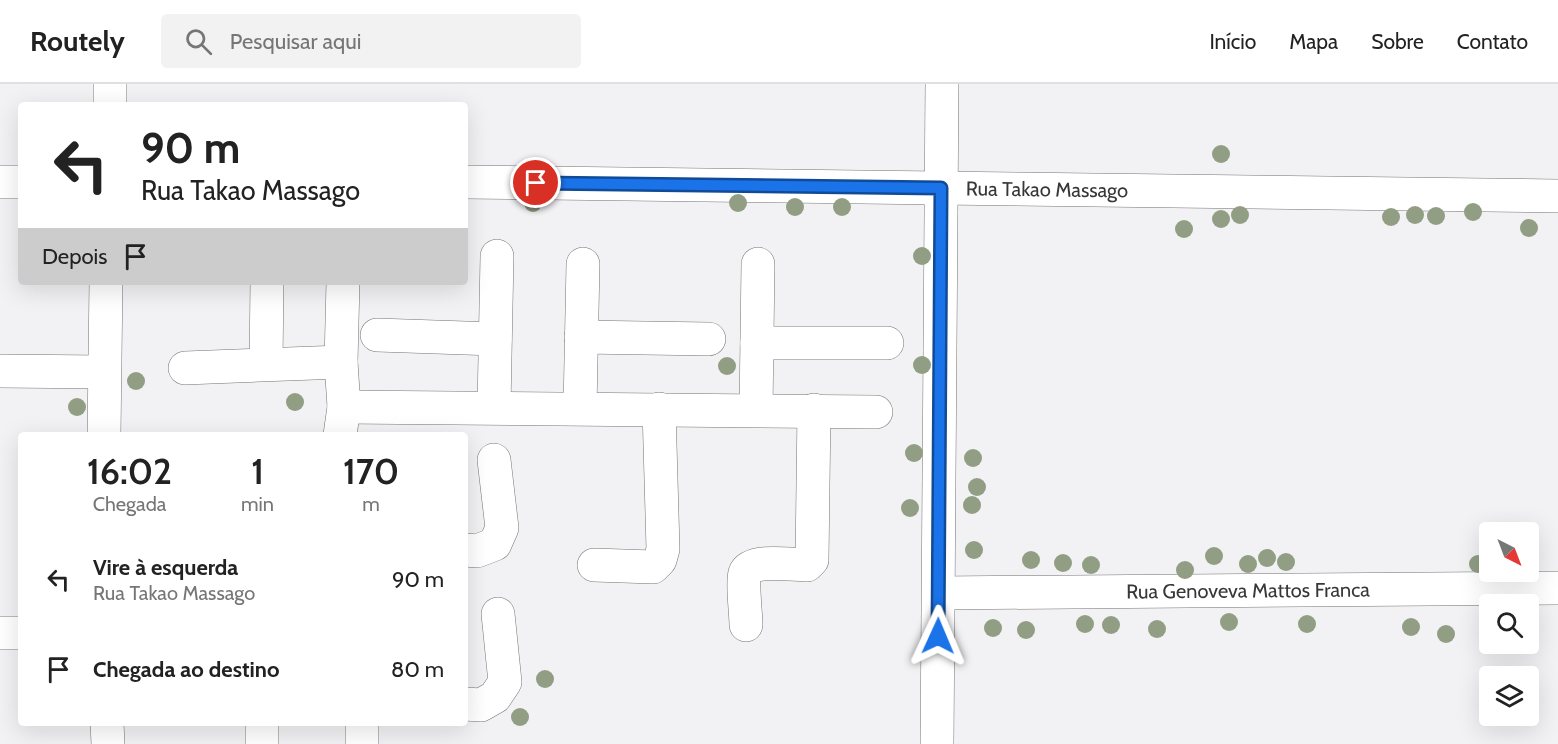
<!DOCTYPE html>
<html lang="pt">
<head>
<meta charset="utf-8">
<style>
  :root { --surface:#fff; --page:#f2f2f2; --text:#222; --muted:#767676; --line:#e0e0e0 }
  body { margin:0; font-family:Cabin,sans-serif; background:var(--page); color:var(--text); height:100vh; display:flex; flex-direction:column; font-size:22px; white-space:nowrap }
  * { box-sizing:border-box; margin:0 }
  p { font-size:20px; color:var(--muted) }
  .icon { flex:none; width:33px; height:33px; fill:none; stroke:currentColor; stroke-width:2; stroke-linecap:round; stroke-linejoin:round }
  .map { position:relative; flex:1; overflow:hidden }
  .drawer { position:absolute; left:18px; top:348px; width:450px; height:294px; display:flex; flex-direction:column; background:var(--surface); border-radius:6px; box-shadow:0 6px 24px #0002 }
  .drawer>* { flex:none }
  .guide { position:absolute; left:18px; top:18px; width:450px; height:183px; border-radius:6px; box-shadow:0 6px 24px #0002; background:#fff; color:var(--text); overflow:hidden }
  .needle { width:39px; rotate:138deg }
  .fabs { position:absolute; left:1479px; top:438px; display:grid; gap:12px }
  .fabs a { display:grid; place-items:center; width:60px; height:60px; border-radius:6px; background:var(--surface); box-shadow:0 6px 24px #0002; font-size:30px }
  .pin { position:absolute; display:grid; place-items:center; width:51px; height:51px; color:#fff; margin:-26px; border:3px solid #fff; border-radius:50%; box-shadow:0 2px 6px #0007 }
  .me { position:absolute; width:66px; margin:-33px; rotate:1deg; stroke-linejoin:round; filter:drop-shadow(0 0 4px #0008) }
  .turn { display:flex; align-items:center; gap:21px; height:126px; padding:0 24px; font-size:27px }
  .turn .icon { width:78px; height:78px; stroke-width:2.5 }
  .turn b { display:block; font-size:42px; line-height:51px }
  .then { display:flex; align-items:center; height:57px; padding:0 24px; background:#0003; gap:12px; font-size:22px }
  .eta { display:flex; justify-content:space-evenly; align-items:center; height:102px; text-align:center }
  .eta b { font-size:36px; font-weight:600; line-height:42px }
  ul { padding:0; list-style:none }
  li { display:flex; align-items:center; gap:18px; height:90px; padding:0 24px }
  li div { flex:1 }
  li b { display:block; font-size:22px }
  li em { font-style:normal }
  header { display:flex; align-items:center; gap:36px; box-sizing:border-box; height:84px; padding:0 30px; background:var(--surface); border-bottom:2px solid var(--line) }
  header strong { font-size:28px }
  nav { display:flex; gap:33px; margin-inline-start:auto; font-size:21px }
  .search { width:420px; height:54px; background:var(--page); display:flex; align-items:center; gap:15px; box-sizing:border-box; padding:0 21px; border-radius:6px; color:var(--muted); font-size:22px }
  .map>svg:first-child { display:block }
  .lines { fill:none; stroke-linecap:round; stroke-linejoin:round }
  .minor-casing { stroke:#747475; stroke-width:34 }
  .minor { stroke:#fff; stroke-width:33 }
  .tree { fill:#919e84 }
  .route-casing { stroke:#114b97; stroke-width:15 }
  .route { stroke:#1a73e8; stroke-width:10 }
  .labels { text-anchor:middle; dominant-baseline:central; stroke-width:4.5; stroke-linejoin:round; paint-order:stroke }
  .street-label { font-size:20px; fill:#373738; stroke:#fff }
</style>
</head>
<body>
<header>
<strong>Routely</strong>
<div class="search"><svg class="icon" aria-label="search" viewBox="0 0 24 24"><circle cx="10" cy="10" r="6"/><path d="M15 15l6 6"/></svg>Pesquisar aqui</div>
<nav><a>Início</a><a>Mapa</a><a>Sobre</a><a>Contato</a></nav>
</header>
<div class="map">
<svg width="1558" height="660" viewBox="0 0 1558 660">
  <rect width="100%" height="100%" fill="#f2f2f4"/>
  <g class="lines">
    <!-- minor casing -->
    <g class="minor-casing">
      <g id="minor">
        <path d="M 110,21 L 110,0"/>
        <path d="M 0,98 L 21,98"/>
        <path id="s1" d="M 465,98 L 1558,112"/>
        <path d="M 377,251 L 495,255"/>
        <path d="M 581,253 L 709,255"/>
        <path d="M 757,259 L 887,259"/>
        <path d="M 266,280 L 267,198"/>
        <path d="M 185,284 L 341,278"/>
        <path d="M 0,287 L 104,288"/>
        <path d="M 344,323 L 876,328"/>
        <path d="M 494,323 L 497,172"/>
        <path d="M 580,324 L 583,180"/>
        <path d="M 756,326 L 758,180"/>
        <path d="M 104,351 L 106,198"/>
        <path d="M 340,351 L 344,323 L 341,278 L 343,198"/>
        <path d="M 465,466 L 477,467 L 495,460 L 502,444 L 494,376"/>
        <path d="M 594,481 L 653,483 L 660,476 L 663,465 L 659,325"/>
        <path id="s2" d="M 939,509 L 1558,504"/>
        <path d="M 746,541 C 746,531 742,498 745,489 C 751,474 793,481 807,481 L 812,476 L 814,326"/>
        <path d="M 0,549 L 21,549"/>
        <path d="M 465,620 L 481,621 L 495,613 L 505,598 L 498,530"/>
        <path d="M 107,639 L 108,660"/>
        <path d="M 262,660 L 262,639"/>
        <path d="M 362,660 L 362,639"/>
        <path d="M 937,660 L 942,0"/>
      </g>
    </g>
    <!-- minor -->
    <use href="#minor" class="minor"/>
  </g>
  <!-- trees -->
  <g class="tree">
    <circle cx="1221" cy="70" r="9"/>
    <circle cx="533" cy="119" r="9"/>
    <circle cx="738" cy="119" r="9"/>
    <circle cx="795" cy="123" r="9"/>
    <circle cx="842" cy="123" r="9"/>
    <circle cx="1473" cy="128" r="9"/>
    <circle cx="1240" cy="131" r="9"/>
    <circle cx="1415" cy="131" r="9"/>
    <circle cx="1436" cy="132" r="9"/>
    <circle cx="1391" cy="133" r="9"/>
    <circle cx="1221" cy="135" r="9"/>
    <circle cx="1529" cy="144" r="9"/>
    <circle cx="1184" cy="145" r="9"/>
    <circle cx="922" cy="172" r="9"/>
    <circle cx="922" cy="281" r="9"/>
    <circle cx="727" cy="282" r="9"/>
    <circle cx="136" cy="297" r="9"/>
    <circle cx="295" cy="318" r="9"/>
    <circle cx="77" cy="323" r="9"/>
    <circle cx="914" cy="369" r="9"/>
    <circle cx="973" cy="374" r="9"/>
    <circle cx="977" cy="403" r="9"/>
    <circle cx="972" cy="421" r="9"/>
    <circle cx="910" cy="424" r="9"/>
    <circle cx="974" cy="466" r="9"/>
    <circle cx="1214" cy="472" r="9"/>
    <circle cx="1267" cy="474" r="9"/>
    <circle cx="1031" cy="476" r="9"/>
    <circle cx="1286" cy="478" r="9"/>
    <circle cx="1063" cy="479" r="9"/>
    <circle cx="1248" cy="480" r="9"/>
    <circle cx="1478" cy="480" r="9"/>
    <circle cx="1091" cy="481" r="9"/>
    <circle cx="1185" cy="486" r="9"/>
    <circle cx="1229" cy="538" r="9"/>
    <circle cx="1085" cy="540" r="9"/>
    <circle cx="1307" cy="540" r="9"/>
    <circle cx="1111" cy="541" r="9"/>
    <circle cx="1411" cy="543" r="9"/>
    <circle cx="993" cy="544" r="9"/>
    <circle cx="1157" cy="545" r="9"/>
    <circle cx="1026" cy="546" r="9"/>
    <circle cx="1446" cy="550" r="9"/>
    <circle cx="545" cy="595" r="9"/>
    <circle cx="520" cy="633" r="9"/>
  </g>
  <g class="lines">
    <!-- route casing -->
    <g class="route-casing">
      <path id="route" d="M 536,99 L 941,104 L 938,552"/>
    </g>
    <!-- route -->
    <use href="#route" class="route"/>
  </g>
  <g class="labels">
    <!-- street labels -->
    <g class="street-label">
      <text stroke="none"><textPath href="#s1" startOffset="582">Rua Takao Massago</textPath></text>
      <text stroke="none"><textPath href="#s2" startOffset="309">Rua Genoveva Mattos Franca</textPath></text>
    </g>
  </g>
</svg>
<div class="fabs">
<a><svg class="needle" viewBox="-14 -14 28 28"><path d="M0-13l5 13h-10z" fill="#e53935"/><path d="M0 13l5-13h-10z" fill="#767676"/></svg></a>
<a><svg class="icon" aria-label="search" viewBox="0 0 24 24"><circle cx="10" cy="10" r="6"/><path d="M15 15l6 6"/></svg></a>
<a><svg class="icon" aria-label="layers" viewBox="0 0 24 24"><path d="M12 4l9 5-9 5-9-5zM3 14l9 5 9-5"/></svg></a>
</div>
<div class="pin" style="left:536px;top:99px;background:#d93025"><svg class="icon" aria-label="arrive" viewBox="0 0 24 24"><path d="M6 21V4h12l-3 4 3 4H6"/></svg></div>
<svg class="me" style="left:938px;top:552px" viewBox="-20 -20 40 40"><path d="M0-17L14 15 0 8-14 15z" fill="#1a73e8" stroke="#fff" stroke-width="4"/></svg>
<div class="guide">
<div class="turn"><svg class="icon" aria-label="left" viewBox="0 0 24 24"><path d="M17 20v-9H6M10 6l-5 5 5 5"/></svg><div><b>90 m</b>Rua Takao Massago</div></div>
<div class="then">Depois<svg class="icon" aria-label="arrive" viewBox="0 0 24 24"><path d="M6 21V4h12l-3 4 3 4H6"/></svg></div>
</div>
<section class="drawer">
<div class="eta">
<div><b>16:02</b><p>Chegada</p></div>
<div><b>1</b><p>min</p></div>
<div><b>170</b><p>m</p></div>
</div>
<ul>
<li><svg class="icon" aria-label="left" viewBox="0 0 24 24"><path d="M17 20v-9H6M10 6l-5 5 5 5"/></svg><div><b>Vire à esquerda</b><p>Rua Takao Massago</p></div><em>90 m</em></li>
<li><svg class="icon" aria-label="arrive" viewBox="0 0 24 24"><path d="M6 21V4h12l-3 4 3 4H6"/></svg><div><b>Chegada ao destino</b></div><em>80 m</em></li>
</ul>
</section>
</div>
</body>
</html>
